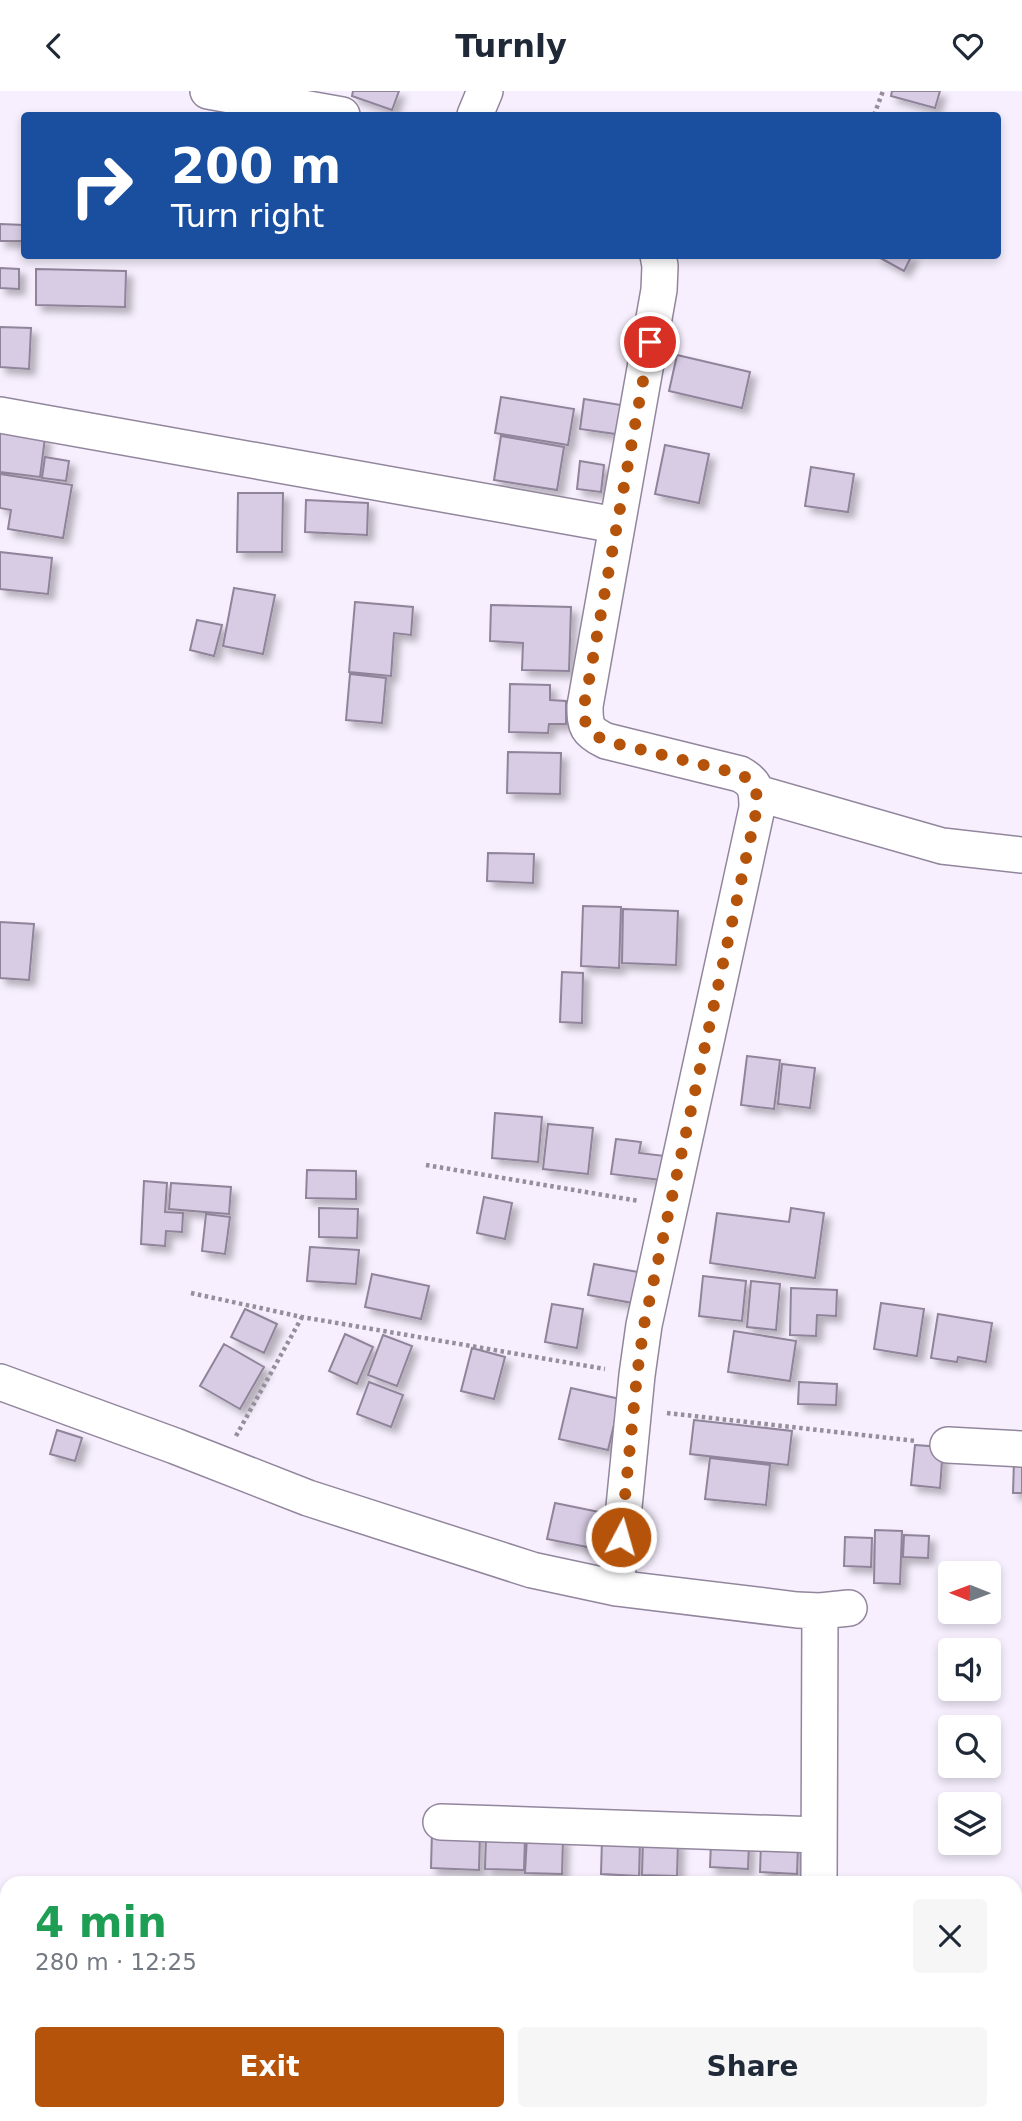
<!DOCTYPE html>
<html lang="en">
<head>
<meta charset="utf-8">
<style>
  :root { --surface:#fff; --page:#f6f6f7; --text:#1f2937; --muted:#747a83; --accent:#b45309 }
  body { margin:0; font-family:"DejaVu Sans",sans-serif; background:var(--page); color:var(--text); height:100vh; display:flex; flex-direction:column; font-size:26px; white-space:nowrap }
  * { box-sizing:border-box; margin:0 }
  p { font-size:23px; color:var(--muted) }
  .icon { flex:none; width:38px; height:38px; fill:none; stroke:currentColor; stroke-width:2; stroke-linecap:round; stroke-linejoin:round }
  .map { position:relative; flex:1; overflow:hidden }
  .panel { position:absolute; left:0px; top:1785px; width:1022px; height:245px; display:flex; flex-direction:column; background:var(--surface); border-radius:21px 21px 0 0; box-shadow:0 4px 10px #0003 }
  .panel>* { flex:none }
  .guide { position:absolute; left:21px; top:21px; width:980px; height:147px; border-radius:7px; box-shadow:0 4px 10px #0003; background:#1a4fa0; color:#fff; overflow:hidden }
  .needle { width:46px; rotate:271deg }
  .controls { position:absolute; left:938px; top:1470px; display:grid; gap:14px }
  .controls a { display:grid; place-items:center; width:63px; height:63px; border-radius:7px; background:var(--surface); box-shadow:0 4px 10px #0003; font-size:35px }
  .pin { position:absolute; display:grid; place-items:center; width:60px; height:60px; color:#fff; margin:-30px; border:4px solid #fff; border-radius:50%; box-shadow:0 2px 7px #0007 }
  .me { position:absolute; width:77px; margin:-38px; rotate:6deg; stroke-linejoin:round; filter:drop-shadow(0 0 5px #0008) }
  .turn { display:flex; align-items:center; gap:24px; height:147px; padding:0 35px; font-size:32px }
  .turn .icon { width:91px; height:91px; stroke-width:2.5 }
  .turn b { display:block; font-size:49px; line-height:60px }
  .round { display:grid; place-items:center; flex:none; width:74px; height:74px; border-radius:7px; background:var(--page) }
  .headline { display:flex; align-items:center; justify-content:space-between; height:119px; padding:0 35px }
  h1 { font-size:42px; font-weight:800; line-height:52px; color:#1e9e55 }
  .cta { display:flex; gap:14px; margin-top:auto; padding:14px 35px }
  .cta a { flex:1; height:80px; border-radius:7px; background:var(--accent); color:#fff; font-size:28px; font-weight:800; line-height:80px; text-align:center }
  .cta a+a { background:var(--page); color:var(--text) }
  header { display:flex; justify-content:space-between; align-items:center; height:91px; padding:0 35px; background:var(--surface); font-size:32px; font-weight:800 }
  .map>svg:first-child { display:block }
  .building { fill:#d8cce4; stroke:#8f849a; stroke-width:2; filter:url(#shadow) }
  .lines { fill:none; stroke-linecap:round; stroke-linejoin:round }
  .minor-casing { stroke:#92869d; stroke-width:38 }
  .path { stroke:#968f9b; stroke-width:4.5; stroke-dasharray:3.5 3.5; stroke-linecap:butt }
  .minor { stroke:#fff; stroke-width:35 }
  .route { stroke:#b45309; stroke-width:12; stroke-dasharray:0 21.6 }
</style>
</head>
<body>
<header><svg class="icon" aria-label="back" viewBox="0 0 24 24"><path d="M15 5l-7 7 7 7"/></svg>Turnly<svg class="icon" aria-label="heart" viewBox="0 0 24 24"><path d="M12 20l-8-8c-3-5 5-10 8-4 3-6 11-1 8 4z"/></svg></header>
<div class="map">
<svg width="1022" height="2030" viewBox="0 0 1022 2030">
  <defs>
    <filter id="shadow"><feDropShadow dx="6" dy="6" stdDeviation="3.5" flood-color="#0004"/></filter>
  </defs>
  <rect width="100%" height="100%" fill="#f7effe"/>
  <!-- building -->
  <path class="building" d="M 353,0 L 399,0 L 392,19 L 352,5 Z
    M 892,0 L 940,0 L 935,17 L 891,5 Z
    M 0,133 L 24,134 L 24,150 L 0,150 Z
    M 875,164 L 912,164 L 904,180 Z
    M 0,177 L 19,178 L 19,198 L 0,197 Z
    M 36,178 L 126,180 L 125,216 L 36,214 Z
    M 0,236 L 31,237 L 29,278 L 0,276 Z
    M 677,264 L 750,281 L 742,317 L 669,300 Z
    M 501,306 L 574,318 L 568,354 L 495,342 Z
    M 584,308 L 627,315 L 623,344 L 580,338 Z
    M 0,339 L 45,346 L 40,386 L 0,381 Z
    M 501,345 L 564,356 L 557,399 L 494,389 Z
    M 665,354 L 709,363 L 699,412 L 655,403 Z
    M 45,366 L 69,370 L 66,390 L 42,387 Z
    M 580,370 L 604,374 L 601,401 L 577,398 Z
    M 811,376 L 854,383 L 848,421 L 805,415 Z
    M 0,383 L 72,394 L 63,447 L 8,438 L 11,419 L 0,417 Z
    M 238,402 L 283,402 L 282,461 L 237,461 Z
    M 306,409 L 368,412 L 367,444 L 305,441 Z
    M 0,461 L 52,467 L 48,503 L 0,498 Z
    M 234,497 L 275,504 L 263,563 L 223,555 Z
    M 355,511 L 413,516 L 411,544 L 394,542 L 391,585 L 349,581 Z
    M 491,514 L 571,516 L 569,580 L 522,579 L 523,552 L 490,550 Z
    M 197,529 L 222,534 L 214,565 L 190,559 Z
    M 350,583 L 386,587 L 382,632 L 346,629 Z
    M 510,593 L 550,594 L 550,609 L 566,610 L 566,633 L 549,633 L 548,642 L 509,641 Z
    M 508,661 L 561,662 L 560,703 L 507,702 Z
    M 488,762 L 534,763 L 533,792 L 487,790 Z
    M 583,815 L 621,816 L 619,877 L 581,875 Z
    M 623,818 L 678,820 L 676,874 L 622,872 Z
    M 0,831 L 34,833 L 29,889 L 0,887 Z
    M 562,881 L 583,882 L 582,932 L 560,931 Z
    M 747,965 L 780,969 L 774,1018 L 741,1014 Z
    M 782,973 L 815,977 L 810,1017 L 778,1013 Z
    M 495,1022 L 542,1026 L 538,1071 L 492,1067 Z
    M 548,1033 L 593,1037 L 588,1083 L 543,1078 Z
    M 616,1048 L 641,1051 L 639,1062 L 665,1065 L 661,1089 L 611,1083 Z
    M 307,1079 L 356,1080 L 356,1108 L 306,1107 Z
    M 144,1090 L 167,1092 L 165,1121 L 183,1122 L 182,1141 L 166,1140 L 165,1155 L 141,1153 Z
    M 171,1092 L 231,1096 L 229,1123 L 169,1118 Z
    M 484,1106 L 512,1112 L 505,1148 L 477,1142 Z
    M 319,1117 L 358,1118 L 357,1147 L 319,1146 Z
    M 791,1117 L 824,1122 L 815,1187 L 710,1172 L 717,1122 L 789,1131 Z
    M 206,1123 L 230,1126 L 225,1163 L 202,1160 Z
    M 310,1156 L 359,1159 L 356,1193 L 307,1190 Z
    M 594,1173 L 638,1181 L 633,1212 L 588,1204 Z
    M 372,1183 L 429,1195 L 421,1228 L 365,1216 Z
    M 703,1185 L 746,1190 L 742,1230 L 699,1225 Z
    M 751,1190 L 780,1193 L 776,1239 L 747,1236 Z
    M 791,1197 L 837,1199 L 836,1225 L 817,1224 L 816,1245 L 790,1244 Z
    M 881,1212 L 924,1218 L 917,1265 L 874,1258 Z
    M 552,1213 L 583,1218 L 577,1257 L 545,1251 Z
    M 245,1218 L 277,1233 L 264,1262 L 231,1246 Z
    M 938,1223 L 992,1232 L 986,1271 L 958,1266 L 957,1271 L 931,1267 Z
    M 734,1240 L 796,1250 L 790,1290 L 728,1281 Z
    M 345,1243 L 373,1256 L 357,1293 L 329,1280 Z
    M 383,1244 L 412,1255 L 397,1295 L 368,1284 Z
    M 224,1253 L 264,1276 L 240,1318 L 200,1295 Z
    M 472,1257 L 505,1266 L 494,1308 L 461,1300 Z
    M 369,1291 L 403,1304 L 391,1336 L 357,1323 Z
    M 799,1291 L 837,1293 L 836,1314 L 798,1313 Z
    M 571,1297 L 620,1308 L 608,1359 L 559,1348 Z
    M 694,1329 L 792,1340 L 788,1374 L 690,1363 Z
    M 57,1339 L 82,1347 L 75,1370 L 50,1363 Z
    M 915,1354 L 943,1356 L 940,1397 L 911,1394 Z
    M 710,1367 L 770,1374 L 766,1414 L 705,1408 Z
    M 1014,1369 L 1022,1369 L 1022,1402 L 1013,1402 Z
    M 555,1412 L 609,1423 L 602,1459 L 547,1448 Z
    M 875,1439 L 902,1440 L 900,1493 L 874,1492 Z
    M 904,1444 L 929,1445 L 928,1467 L 903,1466 Z
    M 845,1446 L 872,1447 L 871,1476 L 844,1475 Z
    M 432,1740 L 480,1741 L 479,1779 L 431,1777 Z
    M 486,1744 L 525,1746 L 524,1779 L 485,1778 Z
    M 527,1746 L 563,1747 L 562,1783 L 525,1782 Z
    M 602,1748 L 640,1749 L 639,1785 L 601,1783 Z
    M 643,1749 L 678,1750 L 677,1785 L 642,1784 Z
    M 711,1751 L 749,1752 L 748,1778 L 710,1776 Z
    M 761,1751 L 798,1753 L 797,1783 L 760,1781 Z
    M 1015,1935 L 1022,1935 L 1022,1964 L 1015,1964 Z"/>
  <g class="lines">
    <!-- minor casing -->
    <g class="minor-casing">
      <path id="minor" d="M 208,0 L 342,24
        M 475,24 L 485,0
        M 0,324 L 616,434
        M 757,702 L 942,755 L 1022,764
        M 0,1291 L 175,1355 L 308,1407 L 532,1479 L 616,1497 L 797,1519 L 820,1520 L 849,1517
        M 948,1354 L 1022,1358
        M 616,1497 L 637,1284 L 644,1234 L 757,717 C 757,699 756,692 740,683 L 606,650 C 587,641 585,636 585,615 L 659,199 L 660,175 L 658,164
        M 441,1731 L 818,1744
        M 819,1792 L 820,1520
        M 823,2023 L 827,2030"/>
    </g>
    <!-- path -->
    <path class="path" d="M 874,24 L 883,0
      M 426,1074 L 639,1110
      M 191,1202 L 302,1226 L 605,1278
      M 667,1322 L 916,1350
      M 236,1345 L 302,1226"/>
    <!-- minor -->
    <use href="#minor" class="minor"/>
  </g>
  <g class="lines">
    <!-- route -->
    <path class="route" d="M 621,1446 L 637,1284 L 644,1234 L 757,717 C 757,699 756,692 740,683 L 606,650 C 575,635 584,617 589,589 L 650,251"/>
  </g>
</svg>
<div class="controls">
<a><svg class="needle" viewBox="-14 -14 28 28"><path d="M0-13l5 13h-10z" fill="#e53935"/><path d="M0 13l5-13h-10z" fill="#747a83"/></svg></a>
<a><svg class="icon" aria-label="sound" viewBox="0 0 24 24"><path d="M4 9h4l5-4v14l-5-4H4zM17 9q2 3 0 6"/></svg></a>
<a><svg class="icon" aria-label="search" viewBox="0 0 24 24"><circle cx="10" cy="10" r="6"/><path d="M15 15l6 6"/></svg></a>
<a><svg class="icon" aria-label="layers" viewBox="0 0 24 24"><path d="M12 4l9 5-9 5-9-5zM3 14l9 5 9-5"/></svg></a>
</div>
<div class="pin" style="left:650px;top:251px;background:#d93025"><svg class="icon" aria-label="arrive" viewBox="0 0 24 24"><path d="M6 21V4h12l-3 4 3 4H6"/></svg></div>
<svg class="me" style="left:621px;top:1446px" viewBox="-20 -20 40 40"><circle r="17" fill="#b45309" stroke="#fff" stroke-width="3"/><path d="M0-11L8 9 0 5-8 9z" fill="#fff"/></svg>
<div class="guide">
<div class="turn"><svg class="icon" aria-label="right" viewBox="0 0 24 24"><path d="M7 20v-9h11M14 6l5 5-5 5"/></svg><div><b>200 m</b>Turn right</div></div>
</div>
<section class="panel">
<div class="headline"><div><h1>4 min</h1><p>280 m · 12:25</p></div><a class="round"><svg class="icon" aria-label="close" viewBox="0 0 24 24"><path d="M6 6l12 12M18 6L6 18"/></svg></a></div>
<div class="cta"><a>Exit</a><a>Share</a></div>
</section>
</div>
</body>
</html>
